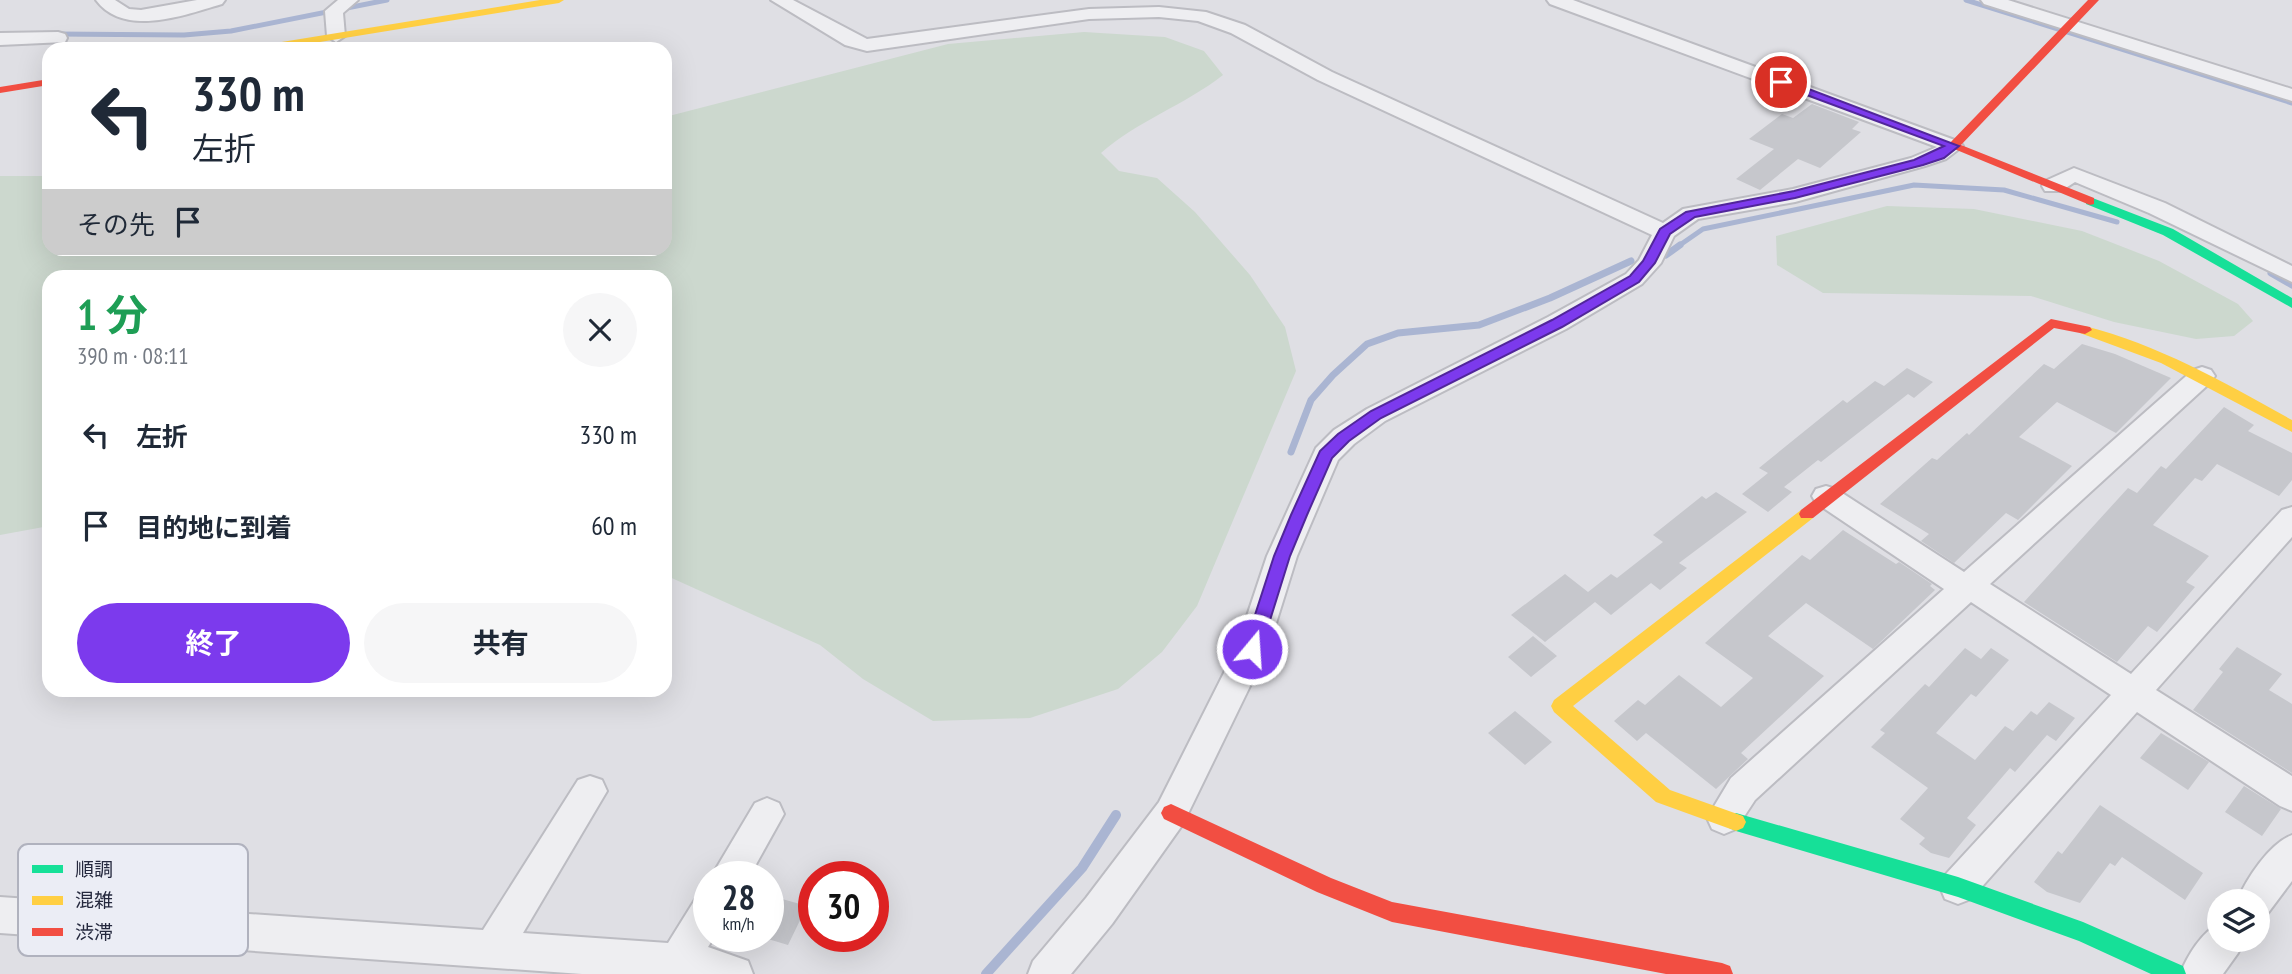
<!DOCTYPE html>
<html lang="ja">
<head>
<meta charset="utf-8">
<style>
  :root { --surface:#fff; --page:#f6f6f7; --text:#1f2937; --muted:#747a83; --accent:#7c3aed }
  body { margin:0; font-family:"PT Sans Narrow","Noto Sans JP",sans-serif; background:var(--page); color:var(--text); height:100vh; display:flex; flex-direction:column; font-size:26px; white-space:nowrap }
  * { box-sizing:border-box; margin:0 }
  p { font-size:23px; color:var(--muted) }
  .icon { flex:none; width:38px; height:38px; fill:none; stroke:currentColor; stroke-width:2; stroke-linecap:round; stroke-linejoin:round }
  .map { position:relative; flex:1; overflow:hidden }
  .drawer { position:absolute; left:42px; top:270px; width:630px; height:427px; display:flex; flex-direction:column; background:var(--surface); border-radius:21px; box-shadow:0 7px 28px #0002 }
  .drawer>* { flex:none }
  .banner { position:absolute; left:42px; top:42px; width:630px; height:214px; border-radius:21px; box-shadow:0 7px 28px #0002; background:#fff; color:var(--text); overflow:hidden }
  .buttons { position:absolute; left:2207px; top:889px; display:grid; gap:14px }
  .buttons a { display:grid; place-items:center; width:63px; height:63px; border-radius:50%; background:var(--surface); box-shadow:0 7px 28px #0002; font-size:35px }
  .speed { position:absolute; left:693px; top:861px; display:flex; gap:14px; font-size:35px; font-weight:700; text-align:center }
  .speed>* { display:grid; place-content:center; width:91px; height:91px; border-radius:50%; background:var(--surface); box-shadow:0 7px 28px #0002; line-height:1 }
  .speed small { font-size:18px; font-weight:400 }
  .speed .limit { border:10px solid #d22; background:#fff; color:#111 }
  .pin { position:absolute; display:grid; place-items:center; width:60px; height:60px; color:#fff; margin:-30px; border:4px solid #fff; border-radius:50%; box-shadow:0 2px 7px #0007 }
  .me { position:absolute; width:77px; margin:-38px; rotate:18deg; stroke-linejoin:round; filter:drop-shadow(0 0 5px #0008) }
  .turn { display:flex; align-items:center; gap:24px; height:147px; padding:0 35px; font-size:32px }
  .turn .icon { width:91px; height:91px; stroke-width:2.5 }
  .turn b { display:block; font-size:49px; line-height:60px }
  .then { display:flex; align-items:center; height:66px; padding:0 35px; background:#0003; gap:14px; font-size:26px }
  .round { display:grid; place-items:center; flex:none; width:74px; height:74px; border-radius:37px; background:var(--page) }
  .overview { display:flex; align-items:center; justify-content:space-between; height:119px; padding:0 35px }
  h1 { font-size:42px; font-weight:700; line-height:52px; color:#1e9e55 }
  .button { display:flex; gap:14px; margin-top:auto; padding:14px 35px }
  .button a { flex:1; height:80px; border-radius:42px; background:var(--accent); color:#fff; font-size:28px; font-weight:700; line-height:80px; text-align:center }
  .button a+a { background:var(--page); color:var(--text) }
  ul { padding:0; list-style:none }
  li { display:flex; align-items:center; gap:21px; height:91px; padding:0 35px }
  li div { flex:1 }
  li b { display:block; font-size:26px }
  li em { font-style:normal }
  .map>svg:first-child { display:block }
  .green { fill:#ccd8ce }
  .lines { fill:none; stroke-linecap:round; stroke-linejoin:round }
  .stream-far2 { stroke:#aab5d2; stroke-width:5 }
  .stream-far1 { stroke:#aab5d2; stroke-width:7 }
  .stream { stroke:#aab5d2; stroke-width:10 }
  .building { fill:#c6c7cc }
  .street-casing { stroke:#bcbcc2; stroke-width:4 }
  .street { fill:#eeeef1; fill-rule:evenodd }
  .fast { fill:#16e098; fill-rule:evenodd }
  .slow { fill:#ffcf43; fill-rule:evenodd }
  .jam { fill:#f24e42; fill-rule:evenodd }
  .route { fill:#7c3aed; stroke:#51269a; stroke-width:2 }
  .key { fill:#ebedf5; stroke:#b0b2be; stroke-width:2 }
  .key-label { font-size:19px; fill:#25293e }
</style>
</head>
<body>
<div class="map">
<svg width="2292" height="974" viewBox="0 0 2292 974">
  <rect width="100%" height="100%" fill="#dfdfe4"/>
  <!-- green -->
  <path class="green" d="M 1084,32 L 1165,37 L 1204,51 L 1223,75 C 1185,105 1137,121 1101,153 L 1119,171 L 1157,178 L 1195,212 L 1250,275 L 1285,327 L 1296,371 L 1197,606 L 1162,652 L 1118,689 L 1030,718 L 933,721 L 863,679 L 820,645 L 665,575 L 665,276 L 49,276 L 49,526 L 0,535 L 0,176 L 49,176 L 49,248 L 665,248 L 665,117 L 948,44 Z
    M 1887,206 L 1974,209 L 2082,231 L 2159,261 L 2238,304 L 2253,321 L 2234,336 L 2196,339 L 2114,322 L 2031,296 L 1823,293 L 1777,265 L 1776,236 Z"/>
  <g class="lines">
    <!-- stream-far2 -->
    <path class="stream-far2" d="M 1966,0 L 2292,103
      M 54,34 L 184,35 L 231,31 L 387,0
      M 1677,247 L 1703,229 L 1914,185 L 2004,190 L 2117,222"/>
    <!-- stream-far1 -->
    <path class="stream-far1" d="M 1666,255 L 1680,245
      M 2271,273 L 2292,285
      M 1291,452 L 1311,400 L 1333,375 L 1367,344 L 1398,333 L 1479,325 L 1550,298 L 1631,261"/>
    <!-- stream -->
    <path class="stream" d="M 986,974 L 1082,868 L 1116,815"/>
  </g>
  <!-- building -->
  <path class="building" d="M 1812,104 L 1859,122 L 1852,129 L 1861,132 L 1820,168 L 1798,159 L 1760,190 L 1736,179 L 1774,149 L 1749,139 L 1782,114 L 1793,118 Z
    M 2082,344 L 2115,354 L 2171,378 L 2116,433 L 2057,402 L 2019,437 L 2072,466 L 2018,520 L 2006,513 L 1954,563 L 1921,541 L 1929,534 L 1880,504 L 1932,458 L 1937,460 L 1967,433 L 1969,435 L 2044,364 L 2054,369 Z
    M 1907,368 L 1933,382 L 1914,398 L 1908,394 L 1821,462 L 1818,460 L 1784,487 L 1792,492 L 1768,512 L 1742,494 L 1768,473 L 1759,468 L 1843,400 L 1847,403 L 1875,381 L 1884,386 Z
    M 2224,407 L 2254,425 L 2248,431 L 2292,453 L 2292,480 L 2279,496 L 2217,464 L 2202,481 L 2195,478 L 2153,525 L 2209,556 L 2186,582 L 2195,587 L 2157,632 L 2148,626 L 2117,662 L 2024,602 L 2128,488 L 2137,493 L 2161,466 L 2166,469 Z
    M 1716,492 L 1747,512 L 1679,563 L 1687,568 L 1660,590 L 1651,583 L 1611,615 L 1595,602 L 1545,642 L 1511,615 L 1565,574 L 1588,592 L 1611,574 L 1617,578 L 1663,542 L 1653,535 L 1702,496 L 1706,499 Z
    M 1843,530 L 1896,564 L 1899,562 L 1932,584 L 1930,586 L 1935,590 L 1873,649 L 1806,603 L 1768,636 L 1824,676 L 1741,753 L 1748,759 L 1716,789 L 1646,733 L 1637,741 L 1614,721 L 1638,700 L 1645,705 L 1679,675 L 1721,707 L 1753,678 L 1705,643 L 1802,555 L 1810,560 Z
    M 1533,636 L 1557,656 L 1531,677 L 1508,657 Z
    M 2237,647 L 2282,674 L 2269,690 L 2292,704 L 2292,773 L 2193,710 L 2223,672 L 2219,669 Z
    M 1965,648 L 1981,659 L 1991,648 L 2009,660 L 1976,697 L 1971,694 L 1936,733 L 1975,760 L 2005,726 L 2013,731 L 2031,711 L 2037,715 L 2049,702 L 2075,718 L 2056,741 L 2047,735 L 2015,772 L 2010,768 L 1967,818 L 1976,825 L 1949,858 L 1931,853 L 1919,844 L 1925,838 L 1900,819 L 1928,788 L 1871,747 L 1885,733 L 1880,730 L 1925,684 L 1929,687 Z
    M 1515,711 L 1552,742 L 1525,765 L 1488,733 Z
    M 2161,733 L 2209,762 L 2188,790 L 2140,758 Z
    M 2244,786 L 2281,809 L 2262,836 L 2225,812 Z
    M 2100,805 L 2203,873 L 2185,900 L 2122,857 L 2115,866 L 2110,863 L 2080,903 L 2047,892 L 2034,882 L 2058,851 L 2062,854 Z
    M 768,895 L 807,906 L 788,945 L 768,939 Z"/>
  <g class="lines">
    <!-- street casing -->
    <g class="street-casing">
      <path id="street" d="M 96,0 L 115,0 L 129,9 L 141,10 L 197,0 L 225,0 L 222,4 C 185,15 124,38 96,0 Z
        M 338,0 L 358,0 L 343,13 L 345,36 L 336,42 L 327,36 L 325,11 Z
        M 771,0 L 793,0 L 867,39 L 1089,9 L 1159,7 L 1206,12 L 1245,25 L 1332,72 L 1663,223 L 1683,209 L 1793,189 L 1911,158 L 1937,147 L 1550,4 L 1547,0 L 1573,0 L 1960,142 L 1963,146 L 1946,159 L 1925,166 L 1795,202 L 1698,219 L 1674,236 L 1661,263 L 1642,284 L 1566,329 L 1385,421 L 1354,444 L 1338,460 L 1297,556 L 1268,649 L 1183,824 L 1112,924 L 1071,974 L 1028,974 L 1033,961 L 1086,898 L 1159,802 L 1236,649 L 1267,556 L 1316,448 L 1334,430 L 1367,409 L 1548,317 L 1626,274 L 1639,260 L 1652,235 L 1318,80 L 1231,33 L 1198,21 L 1159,17 L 1089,19 L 867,51 L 845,45 Z
        M 1981,0 L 2008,0 L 2292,89 L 2292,101 L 1984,4 Z
        M 58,32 L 65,34 L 67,38 L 65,42 L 0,45 L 0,33 Z
        M 2074,168 L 2165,203 L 2292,266 L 2292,282 L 2149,213 L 2075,182 L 2061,191 L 2045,191 L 2042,186 L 2045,181 Z
        M 2202,367 L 2211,370 L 2215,376 L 2211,382 L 1990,584 L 2131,674 L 2282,510 L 2292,507 L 2292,537 L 2156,690 L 2292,776 L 2292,811 L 2280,806 L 2137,712 L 1971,899 L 1958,904 L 1945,899 L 1940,887 L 1945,875 L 2111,695 L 1971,602 L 1755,800 L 1736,829 L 1724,834 L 1712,829 L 1707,818 L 1731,778 L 1944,589 L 1816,503 L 1812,496 L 1816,489 L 1826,486 L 1836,489 L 1964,572 L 2193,370 Z
        M 590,776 L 602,780 L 607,791 L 523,933 L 668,943 L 696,898 L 709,893 L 709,936 L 715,936 L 708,947 L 748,961 L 753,974 L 582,974 L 0,933 L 0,897 L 483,930 L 578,780 Z
        M 767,798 L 779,803 L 784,814 L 749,877 L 711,877 L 755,803 Z
        M 2292,835 L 2292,881 L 2268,913 L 2258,918 L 2258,901 L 2237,901 C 2247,878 2269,844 2292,835 Z
        M 2219,924 L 2219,940 L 2244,940 L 2238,953 L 2223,974 L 2180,974 C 2187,957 2202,931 2219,924 Z"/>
    </g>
    <!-- street -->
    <use href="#street" class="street"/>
    <!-- fast -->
    <path class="fast" d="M 2090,197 L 2173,229 L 2292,298 L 2292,308 L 2163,235 L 2086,204 L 2086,198 Z
      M 1736,813 L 1958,877 L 2083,922 L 2183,966 L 2186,974 L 2151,974 L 2079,941 L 1958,897 L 1736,831 L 1729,828 L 1726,822 L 1729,816 Z"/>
    <!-- slow -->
    <path class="slow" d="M 540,0 L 564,0 L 559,3 L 277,49 L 252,49 L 257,46 Z
      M 2085,326 C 2159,345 2226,383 2292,420 L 2292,432 L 2161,363 L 2080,333 L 2078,330 L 2080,327 Z
      M 1807,508 L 1813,510 L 1815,514 L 1813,518 L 1573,706 L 1670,790 L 1743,816 L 1746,822 L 1743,828 L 1736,831 L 1656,802 L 1554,712 L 1551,706 L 1554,700 L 1801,510 Z"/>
    <!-- jam -->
    <path class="jam" d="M 2088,0 L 2099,0 L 1961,145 L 2094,198 L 2094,204 L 2090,205 L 1947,146 Z
      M 49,79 L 49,85 L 0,93 L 0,87 Z
      M 2051,319 L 2090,327 L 2092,330 L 2085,334 L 2054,328 L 1813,518 L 1801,518 L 1799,514 L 1801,510 Z
      M 1171,804 L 1331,878 L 1392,902 L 1722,963 L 1730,966 L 1733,974 L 1666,974 L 1392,922 L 1317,892 L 1164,819 L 1161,813 L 1164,807 Z"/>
  </g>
  <!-- route -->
  <path class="route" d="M 1777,80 L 1785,80 L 1959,146 L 1944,158 L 1923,165 L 1795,198 L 1695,217 L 1670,234 L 1655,263 L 1639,282 L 1562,327 L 1381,418 L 1349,441 L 1332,458 L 1307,515 L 1290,556 L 1261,649 L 1259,654 L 1252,656 L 1246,654 L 1244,649 L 1274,556 L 1291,515 L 1320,451 L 1338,434 L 1371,411 L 1552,320 L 1630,276 L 1643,261 L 1660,229 L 1686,212 L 1794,191 L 1914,160 L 1944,146 L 1777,84 Z"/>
  <!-- legend -->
  <rect x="18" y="844" width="230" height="112" rx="10" class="key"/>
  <rect x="32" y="865" width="31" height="8" fill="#16e098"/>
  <rect x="32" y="896" width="31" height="9" fill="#ffcf43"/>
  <rect x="32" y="928" width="31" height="8" fill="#f24e42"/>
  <g class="key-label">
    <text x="75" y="876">順調</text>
    <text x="75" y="907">混雑</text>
    <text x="75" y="939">渋滞</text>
  </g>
</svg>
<div class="buttons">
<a><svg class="icon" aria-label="layers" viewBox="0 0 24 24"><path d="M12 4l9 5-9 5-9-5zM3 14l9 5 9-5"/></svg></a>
</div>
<div class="speed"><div>28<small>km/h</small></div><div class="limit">30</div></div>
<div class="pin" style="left:1781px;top:82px;background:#d93025"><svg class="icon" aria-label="arrive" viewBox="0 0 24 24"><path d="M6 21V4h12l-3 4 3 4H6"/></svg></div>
<svg class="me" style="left:1252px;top:649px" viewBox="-20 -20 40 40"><circle r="17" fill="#7c3aed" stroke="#fff" stroke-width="3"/><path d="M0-11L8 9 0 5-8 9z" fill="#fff"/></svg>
<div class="banner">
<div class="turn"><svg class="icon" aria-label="left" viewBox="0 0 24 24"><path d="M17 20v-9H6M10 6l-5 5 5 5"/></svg><div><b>330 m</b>左折</div></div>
<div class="then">その先<svg class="icon" aria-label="arrive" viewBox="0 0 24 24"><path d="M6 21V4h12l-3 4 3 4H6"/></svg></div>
</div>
<section class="drawer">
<div class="overview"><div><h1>1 分</h1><p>390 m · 08:11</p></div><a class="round"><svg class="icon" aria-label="close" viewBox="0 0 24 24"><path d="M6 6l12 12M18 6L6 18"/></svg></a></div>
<ul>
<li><svg class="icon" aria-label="left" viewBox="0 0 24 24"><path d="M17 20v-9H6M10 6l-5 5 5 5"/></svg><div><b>左折</b></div><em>330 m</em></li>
<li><svg class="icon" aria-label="arrive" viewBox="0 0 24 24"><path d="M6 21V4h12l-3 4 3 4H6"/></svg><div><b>目的地に到着</b></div><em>60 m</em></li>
</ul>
<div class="button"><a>終了</a><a>共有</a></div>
</section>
</div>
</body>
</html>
